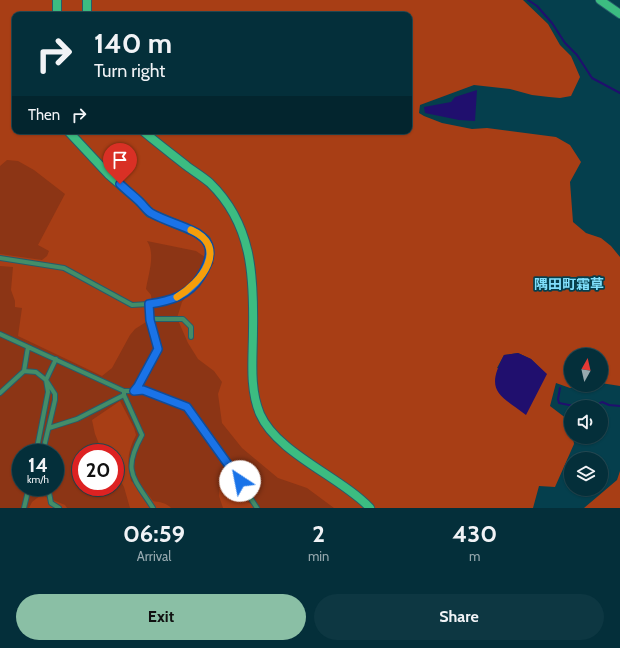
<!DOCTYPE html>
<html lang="en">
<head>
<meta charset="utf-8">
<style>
  :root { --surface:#042f3a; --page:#0d3742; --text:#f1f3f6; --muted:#97a9af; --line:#254a54; --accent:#8abfa5 }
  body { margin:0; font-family:Cabin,"Noto Sans JP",sans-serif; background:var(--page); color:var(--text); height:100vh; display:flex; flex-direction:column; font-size:15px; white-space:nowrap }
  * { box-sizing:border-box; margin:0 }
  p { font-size:13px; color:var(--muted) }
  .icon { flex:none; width:22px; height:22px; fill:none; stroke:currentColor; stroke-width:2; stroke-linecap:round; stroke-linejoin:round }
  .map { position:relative; height:508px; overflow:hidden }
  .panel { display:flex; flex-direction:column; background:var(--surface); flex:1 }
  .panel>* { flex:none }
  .hud { position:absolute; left:12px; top:12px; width:400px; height:122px; border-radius:8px; box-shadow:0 1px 3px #0004,0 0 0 1px var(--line); background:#042f3a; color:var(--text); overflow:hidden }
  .needle { width:26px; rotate:8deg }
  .buttons { position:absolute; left:564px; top:348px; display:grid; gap:8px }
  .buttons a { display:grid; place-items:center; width:44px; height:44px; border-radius:50%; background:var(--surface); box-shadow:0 1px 3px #0004,0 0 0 1px var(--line); font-size:20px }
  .speed { position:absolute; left:12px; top:444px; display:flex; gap:8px; font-size:20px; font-weight:700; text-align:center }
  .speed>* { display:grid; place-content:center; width:52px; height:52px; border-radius:50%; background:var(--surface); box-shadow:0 1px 3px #0004,0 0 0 1px var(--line); line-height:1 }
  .speed small { font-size:10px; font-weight:400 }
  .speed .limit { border:6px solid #d22; background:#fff; color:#111 }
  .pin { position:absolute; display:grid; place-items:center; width:34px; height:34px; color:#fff; margin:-41px -17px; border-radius:50% 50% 50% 0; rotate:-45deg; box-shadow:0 0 4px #0007 }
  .pin .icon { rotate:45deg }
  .me { position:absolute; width:44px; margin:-22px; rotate:326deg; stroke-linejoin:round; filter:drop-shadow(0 0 3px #0008) }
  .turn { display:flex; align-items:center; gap:14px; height:84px; padding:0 16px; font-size:18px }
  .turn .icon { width:52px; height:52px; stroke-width:2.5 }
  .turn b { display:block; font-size:28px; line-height:34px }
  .then { display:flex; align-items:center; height:38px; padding:0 16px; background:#0003; gap:8px; font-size:15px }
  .eta { display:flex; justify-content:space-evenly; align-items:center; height:68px; text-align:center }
  .eta b { font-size:24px; font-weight:700; line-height:28px }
  .primary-button { display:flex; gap:8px; margin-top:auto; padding:8px 16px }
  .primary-button a { flex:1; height:46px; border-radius:24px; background:var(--accent); color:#111; font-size:16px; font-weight:700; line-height:46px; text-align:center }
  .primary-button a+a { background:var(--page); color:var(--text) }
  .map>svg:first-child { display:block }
  .green { fill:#8c3515; fill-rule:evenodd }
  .forest { fill:#a83e15; fill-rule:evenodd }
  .water { fill:#200f6e }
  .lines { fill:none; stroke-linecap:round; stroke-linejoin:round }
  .stream { stroke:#200f6e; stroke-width:2 }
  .lane-casing { stroke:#265d6b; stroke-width:6 }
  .secondary-casing { stroke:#265d6b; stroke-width:10 }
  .lane { stroke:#448d68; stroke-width:4 }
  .secondary { stroke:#3cbc81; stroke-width:8 }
  .route-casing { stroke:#114b97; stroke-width:10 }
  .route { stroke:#1a73e8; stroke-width:7 }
  .slow { stroke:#f59e0b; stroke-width:7 }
  .labels { text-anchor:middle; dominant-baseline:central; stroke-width:3.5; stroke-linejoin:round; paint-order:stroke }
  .quarter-label { font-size:14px; font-weight:bold; fill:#80dffb; stroke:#053f4d }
</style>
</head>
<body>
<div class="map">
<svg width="620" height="508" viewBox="0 0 620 508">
  <rect width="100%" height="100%" fill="#053f4d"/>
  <!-- green -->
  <path class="green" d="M 0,0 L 15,15 L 15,131 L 244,249 L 364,508 L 0,508 ZM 21,453 L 55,453 L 55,487 L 21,487 ZM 81,453 L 115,453 L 115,487 L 81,487 Z"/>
  <!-- forest -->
  <path class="forest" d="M 0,0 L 523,0 L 548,24 L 560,45 L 571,56 L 580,77 L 571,96 L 560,98 L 549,97 L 532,95 L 510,89 L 474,85 L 420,105 L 419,113 L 424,116 L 442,123 L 472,129 L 487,128 L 556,137 L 570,145 L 581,162 L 570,182 L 573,222 L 586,233 L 601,238 L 611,246 L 620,257 L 620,386 L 601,383 L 601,355 L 571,355 L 571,385 L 583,385 L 570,388 L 556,383 L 550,406 L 571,422 L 571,437 L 573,437 L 574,444 L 555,487 L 539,486 L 533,508 L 334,508 L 307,488 L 278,478 L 242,448 L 222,423 L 218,394 L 222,382 L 214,371 L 198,359 L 188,343 L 177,318 L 182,302 L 214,263 L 196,251 L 147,241 C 156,254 148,275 146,289 L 151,295 L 154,317 L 135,329 L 130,335 L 112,368 L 102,376 L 18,336 L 22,308 L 15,307 L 15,301 L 11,290 L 13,267 L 0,266 L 0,254 L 42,260 L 47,256 L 49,251 L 38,245 L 65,194 L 34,170 L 18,161 L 7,160 L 0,166 ZM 15,15 L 409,15 L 409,131 L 15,131 ZM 518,353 L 531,359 L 546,374 L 497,368 L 504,355 Z
    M 120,401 L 134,428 L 136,435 C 127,453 127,462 131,481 L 147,493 L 153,501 C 159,502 167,503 171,508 L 130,508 L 124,487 L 115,471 L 115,453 L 104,453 L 102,451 L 95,434 L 92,420 Z
    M 220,471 L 239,498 L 259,508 L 223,508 L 219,496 Z
    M 620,471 L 620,508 L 584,508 L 617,480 Z
    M 41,495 L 65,505 L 67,508 L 29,508 L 32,502 Z"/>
  <!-- water -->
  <path class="water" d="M 477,90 L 475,121 L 459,120 L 425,113 L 424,107 L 451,102 L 455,97 Z
    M 518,353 L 531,359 L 547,374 L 526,415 C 498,394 485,391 504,355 Z"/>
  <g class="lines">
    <!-- stream -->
    <path class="stream" d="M 528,0 L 537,6 L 552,23 L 565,43 L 577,55 L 592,78 L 620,93
      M 560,388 L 558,399 L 559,403 L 579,407
      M 593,407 L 602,402 L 609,405 L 620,406"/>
    <!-- lane casing -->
    <g class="lane-casing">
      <path id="lane" d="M 0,258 L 64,268 L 132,305 L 149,304 L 174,300 L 192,288 L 199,280 L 208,263 L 210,253 L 209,245 L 207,240
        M 150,319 L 183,319 L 191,327 L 191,337
        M 0,334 L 124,391 L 134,391 L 138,386 L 158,349 L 150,319 L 149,304
        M 24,371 L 36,372 L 46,380 L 48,392 L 36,453
        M 124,391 L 124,395 L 142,435 C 122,471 133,477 153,508
        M 134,391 L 143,390 L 187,407 L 231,468 L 257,508
        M 0,393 L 24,371 L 28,347
        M 49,428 L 77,419 L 124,395
        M 48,453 L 44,447 L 55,400 L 55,394 L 46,380 L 56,359
        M 48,487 L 51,503 L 59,508
        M 24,508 L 29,487"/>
    </g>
    <!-- secondary casing -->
    <g class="secondary-casing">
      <path id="secondary" d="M 600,0 L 620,14
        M 57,15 L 57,0
        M 87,15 L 87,0
        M 68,131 L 109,175 L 139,201 L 150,213 L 197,233 L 206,240
        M 143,131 C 157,143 173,155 188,167 C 195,172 203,177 210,183 C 252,224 254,275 253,330 C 253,358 249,388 260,414 C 277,453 341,477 370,508"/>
    </g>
    <!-- lane -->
    <use href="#lane" class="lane"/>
    <!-- secondary -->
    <use href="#secondary" class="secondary"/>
  </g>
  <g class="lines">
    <!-- route casing -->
    <g class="route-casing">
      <path id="route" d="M 120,184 C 126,190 134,196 140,202 C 144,206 147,211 151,213 C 180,230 230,230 201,276 C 189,296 170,301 149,304 L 150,320 L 158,349 L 138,386 L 134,391 L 143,390 L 187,407 L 240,481"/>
    </g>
    <!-- route -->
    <use href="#route" class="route"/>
    <!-- slow -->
    <path class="slow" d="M 177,297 C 201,283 230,247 191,230"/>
  </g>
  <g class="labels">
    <!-- quarter labels -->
    <g class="quarter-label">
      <text x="569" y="284">隅田町霜草</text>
    </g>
  </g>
</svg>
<div class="buttons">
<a><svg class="needle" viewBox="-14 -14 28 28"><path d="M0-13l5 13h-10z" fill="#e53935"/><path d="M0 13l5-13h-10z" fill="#97a9af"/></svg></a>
<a><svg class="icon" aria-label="sound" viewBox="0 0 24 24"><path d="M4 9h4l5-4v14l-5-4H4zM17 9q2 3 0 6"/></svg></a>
<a><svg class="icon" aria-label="layers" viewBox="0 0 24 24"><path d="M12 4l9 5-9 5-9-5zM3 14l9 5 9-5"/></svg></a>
</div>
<div class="speed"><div>14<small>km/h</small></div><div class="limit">20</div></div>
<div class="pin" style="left:120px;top:184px;background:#d93025"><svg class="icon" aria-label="arrive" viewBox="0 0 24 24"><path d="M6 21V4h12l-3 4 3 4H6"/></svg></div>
<svg class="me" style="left:240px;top:481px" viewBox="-20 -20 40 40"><circle r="19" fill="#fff"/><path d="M0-13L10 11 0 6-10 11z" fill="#1a73e8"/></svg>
<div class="hud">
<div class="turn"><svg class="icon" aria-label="right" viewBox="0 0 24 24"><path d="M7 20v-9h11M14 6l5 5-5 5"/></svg><div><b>140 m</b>Turn right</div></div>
<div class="then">Then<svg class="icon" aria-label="right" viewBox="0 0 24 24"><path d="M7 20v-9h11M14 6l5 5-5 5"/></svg></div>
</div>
</div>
<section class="panel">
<div class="eta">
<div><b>06:59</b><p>Arrival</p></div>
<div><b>2</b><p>min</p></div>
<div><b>430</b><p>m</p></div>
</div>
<div class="primary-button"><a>Exit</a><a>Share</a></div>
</section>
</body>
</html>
